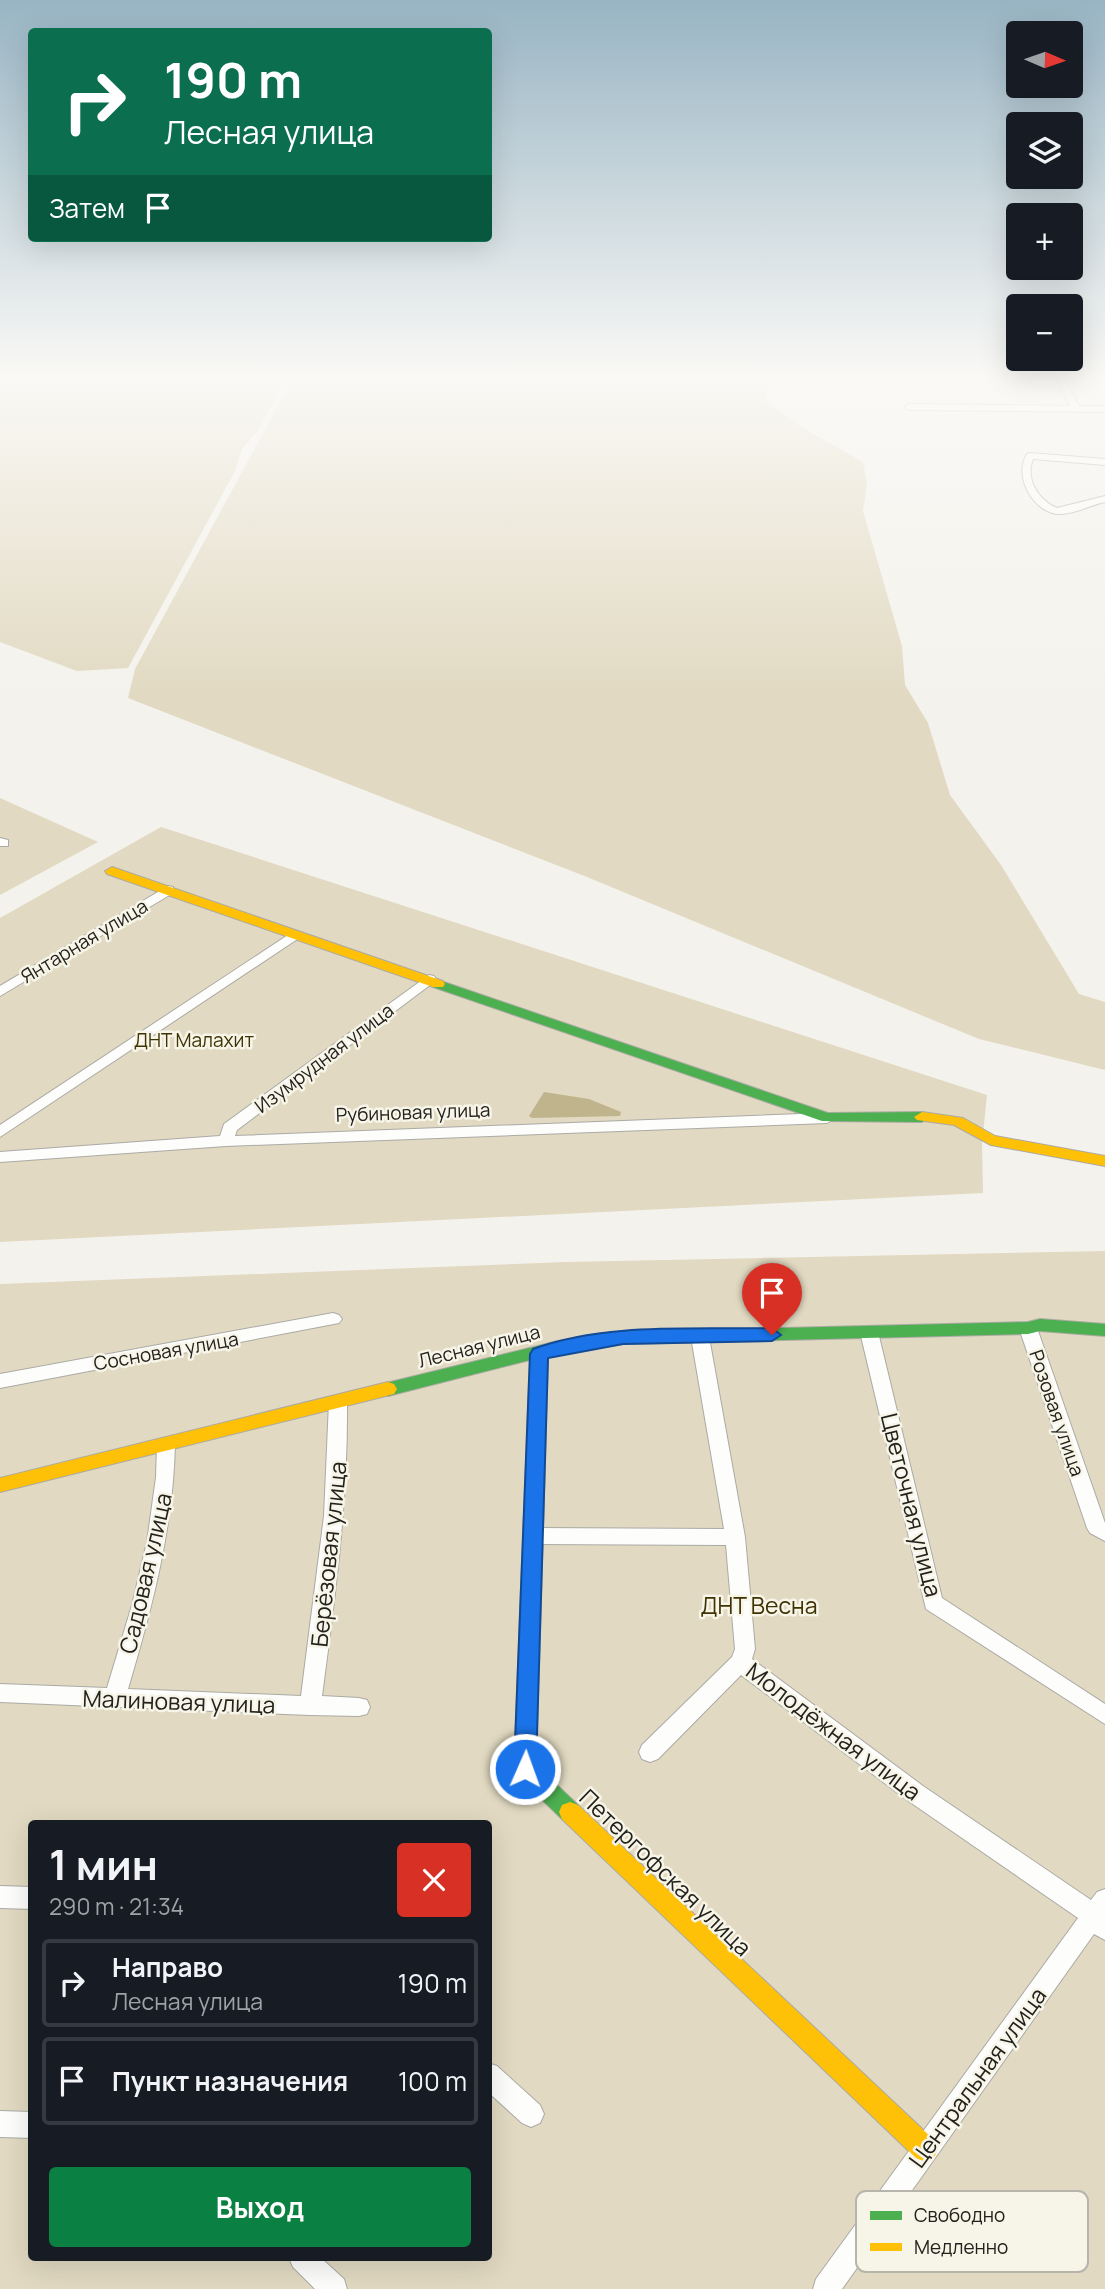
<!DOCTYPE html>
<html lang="ru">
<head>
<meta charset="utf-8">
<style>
  :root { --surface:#171b24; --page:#242831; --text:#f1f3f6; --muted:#9ea1a6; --line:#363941; --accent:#0b8043 }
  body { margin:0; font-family:Manrope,sans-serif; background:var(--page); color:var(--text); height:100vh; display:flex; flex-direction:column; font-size:26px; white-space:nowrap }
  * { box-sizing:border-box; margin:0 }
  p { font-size:23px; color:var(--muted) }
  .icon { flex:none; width:38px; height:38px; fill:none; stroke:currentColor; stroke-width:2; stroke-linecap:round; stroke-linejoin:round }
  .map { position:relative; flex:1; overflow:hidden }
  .details { position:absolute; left:28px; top:1820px; width:464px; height:441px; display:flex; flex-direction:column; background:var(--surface); border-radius:7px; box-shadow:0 7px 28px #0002 }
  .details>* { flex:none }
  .top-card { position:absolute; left:28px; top:28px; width:464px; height:214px; border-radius:7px; box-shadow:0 7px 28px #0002; background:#0b6e4f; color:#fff; overflow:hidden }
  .needle { width:46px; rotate:92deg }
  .tools { position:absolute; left:1006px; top:21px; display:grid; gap:14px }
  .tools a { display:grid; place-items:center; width:77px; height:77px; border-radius:7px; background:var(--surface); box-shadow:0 7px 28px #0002; font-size:35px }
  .pin { position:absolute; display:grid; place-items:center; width:60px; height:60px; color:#fff; margin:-72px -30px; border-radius:50% 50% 50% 0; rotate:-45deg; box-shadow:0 0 7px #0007 }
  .pin .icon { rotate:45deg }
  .me { position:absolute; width:77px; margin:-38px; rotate:2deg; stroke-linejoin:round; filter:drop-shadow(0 0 5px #0008) }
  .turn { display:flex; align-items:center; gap:24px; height:147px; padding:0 21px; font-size:32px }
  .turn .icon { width:91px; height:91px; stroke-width:2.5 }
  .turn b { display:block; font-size:49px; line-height:60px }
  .then { display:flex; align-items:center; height:66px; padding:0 21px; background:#0003; gap:14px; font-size:26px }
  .round { display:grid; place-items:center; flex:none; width:74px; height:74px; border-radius:7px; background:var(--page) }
  .head { display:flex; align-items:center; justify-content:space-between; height:119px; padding:0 21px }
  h1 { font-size:42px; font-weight:700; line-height:52px }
  .action { display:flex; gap:14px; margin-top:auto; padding:14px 21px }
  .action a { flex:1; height:80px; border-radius:7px; background:var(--accent); color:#fff; font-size:28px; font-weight:700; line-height:80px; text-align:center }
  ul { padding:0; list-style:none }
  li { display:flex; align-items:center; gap:21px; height:88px; margin:0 14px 10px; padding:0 7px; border:4px solid var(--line); border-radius:7px }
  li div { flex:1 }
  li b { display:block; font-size:26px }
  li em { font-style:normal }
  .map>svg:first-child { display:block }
  .green { fill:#e1d9c1; fill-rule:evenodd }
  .water { fill:#c0b48c }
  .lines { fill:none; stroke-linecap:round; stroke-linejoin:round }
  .street-casing { stroke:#abaaa5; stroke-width:2 }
  .fast-casing { stroke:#abaaa5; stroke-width:2 }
  .slow-casing { stroke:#abaaa5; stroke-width:2 }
  .street { fill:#fdfdfc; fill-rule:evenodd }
  .fast { fill:#4caf50; fill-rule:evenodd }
  .slow { fill:#ffc107; fill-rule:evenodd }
  .route { fill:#1a73e8; stroke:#114b97; stroke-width:2 }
  .labels { text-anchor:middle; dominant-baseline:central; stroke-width:5; stroke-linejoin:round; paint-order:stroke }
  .street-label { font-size:19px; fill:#22211c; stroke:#f7f4e8 }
  .park-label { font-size:19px; fill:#3f3304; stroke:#f7f4e8 }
  .near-street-label { font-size:23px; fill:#22211c; stroke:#f7f4e8 }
  .near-park-label { font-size:23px; fill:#3f3304; stroke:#f7f4e8 }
  .key { fill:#f7f4e8; stroke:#b7b5ab; stroke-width:2 }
  .key-label { font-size:19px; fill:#22211c }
</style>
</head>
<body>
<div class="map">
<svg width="1105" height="2289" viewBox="0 0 1105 2289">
  <rect width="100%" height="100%" fill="#f4f2ec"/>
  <!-- green -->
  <path class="green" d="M 0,378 L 285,378 L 259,429 L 242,449 L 235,471 L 128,668 L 77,671 L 0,642 Z
    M 293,378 L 767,378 L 766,401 L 805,429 L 863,462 L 867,484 L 863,511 L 902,646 L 905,685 L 928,723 L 950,795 L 1001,865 L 1079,994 L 1105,1002 L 1105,1070 L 979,1039 L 587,877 L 128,698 L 135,669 Z
    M 0,798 L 98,842 L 0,895 Z
    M 161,827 L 987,1095 L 982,1143 L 983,1193 L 0,1242 L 0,918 Z
    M 1105,1251 L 1105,2289 L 0,2289 L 0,1284 L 566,1262 ZM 32,1824 L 488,1824 L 488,2258 L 32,2258 Z"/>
  <!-- water -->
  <path class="water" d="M 544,1092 L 589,1099 L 621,1112 L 620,1116 L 532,1118 L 529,1116 Z"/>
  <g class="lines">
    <!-- street casing -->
    <g class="street-casing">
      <path id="street" d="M 1056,378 L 1064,378 L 1079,406 L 1105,406 L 1105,412 L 909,410 L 905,407 L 909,404 L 1070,406 Z
        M 1030,453 L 1105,459 L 1105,465 L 1033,459 C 1025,479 1038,500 1057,508 L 1105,496 L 1105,502 C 1091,505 1077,513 1062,514 C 1036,516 1012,478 1027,454 Z
        M 0,838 L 8,840 L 8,846 L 0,846 Z
        M 168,886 L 173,887 L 173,893 L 0,996 L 0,986 Z
        M 294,931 L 301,935 L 299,938 L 0,1137 L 0,1125 Z
        M 429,975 L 434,976 L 436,979 L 434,982 L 237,1130 L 235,1136 L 827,1113 L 835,1118 L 827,1123 L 226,1146 L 0,1162 L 0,1152 L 220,1136 L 224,1124 Z
        M 333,1313 L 339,1315 L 342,1319 L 339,1323 L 0,1388 L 0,1374 Z
        M 1028,1322 L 1034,1324 L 1037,1328 L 1105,1523 L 1105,1541 L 1090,1533 L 1087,1528 L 1019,1328 L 1022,1324 Z
        M 869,1326 L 875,1328 L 878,1332 L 942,1598 L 1105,1704 L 1105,1724 L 926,1609 L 860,1332 L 863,1328 Z
        M 700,1331 L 706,1333 L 709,1337 L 745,1537 L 755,1649 L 752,1659 L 923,1786 L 1091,1900 L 1097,1892 L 1105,1889 L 1105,1940 L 1094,1934 L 842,2289 L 813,2289 L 816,2279 L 1078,1918 L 907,1800 L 741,1675 L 658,1759 L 650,1762 L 642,1759 L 639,1752 L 642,1745 L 732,1657 L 735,1649 L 726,1545 L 534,1544 L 527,1542 L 524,1536 L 527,1530 L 534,1528 L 724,1529 L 691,1337 L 694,1333 Z
        M 338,1395 L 344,1397 L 347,1402 C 348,1501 335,1598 322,1696 L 359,1698 L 367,1700 L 370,1707 L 367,1714 L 359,1716 L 310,1715 L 0,1702 L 0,1684 L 107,1688 L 132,1605 L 147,1542 L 156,1477 L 157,1445 L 159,1440 L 166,1438 L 173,1440 L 175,1445 C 173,1529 152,1608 128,1689 L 301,1696 L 324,1516 L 329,1402 L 332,1397 Z
        M 0,1886 L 32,1887 L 32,1909 L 0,1908 Z
        M 488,2063 L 497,2066 L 540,2105 L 544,2114 L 540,2123 L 531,2127 L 522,2123 L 488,2092 Z
        M 0,2111 L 32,2112 L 32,2138 L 0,2137 Z
        M 289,2258 L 321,2258 L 344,2279 L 347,2289 L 315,2289 L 293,2267 Z"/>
    </g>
    <!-- fast casing -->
    <g class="fast-casing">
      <path id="fast" d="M 438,980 L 828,1113 L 922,1112 L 930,1117 L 922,1122 L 822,1121 L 433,987 L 431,984 Z
        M 1040,1319 L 1105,1324 L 1105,1336 L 1040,1331 L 1028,1334 L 623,1344 L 548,1356 L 536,1765 L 578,1805 L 581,1812 L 578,1819 L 570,1822 L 562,1819 L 517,1776 L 514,1769 L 530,1360 L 388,1396 L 382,1394 L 379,1389 L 382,1384 L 558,1341 L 623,1332 L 1028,1322 Z"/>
    </g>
    <!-- slow casing -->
    <g class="slow-casing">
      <path id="slow" d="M 112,867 L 443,981 L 445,984 L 443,987 L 433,987 L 107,874 L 105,871 Z
        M 922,1112 L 963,1118 L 995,1136 L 1105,1156 L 1105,1166 L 991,1145 L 954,1125 L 917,1120 L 914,1117 Z
        M 388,1382 L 394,1384 L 397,1389 L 394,1394 L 0,1492 L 0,1478 Z
        M 570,1802 L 578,1805 L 934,2140 L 938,2149 L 934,2158 L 925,2162 L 916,2158 L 562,1819 L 559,1812 L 562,1805 Z"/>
    </g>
    <!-- street -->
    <use href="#street" class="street"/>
    <!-- fast -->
    <use href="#fast" class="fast"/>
    <!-- slow -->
    <use href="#slow" class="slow"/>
  </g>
  <!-- sky -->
  <linearGradient id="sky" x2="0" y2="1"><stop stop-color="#98b4c3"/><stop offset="0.54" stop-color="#faf9f6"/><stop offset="1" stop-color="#faf9f6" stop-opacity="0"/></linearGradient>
  <rect width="1105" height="698" fill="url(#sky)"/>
  <!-- route -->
  <path class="route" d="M 772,1328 L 781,1335 L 772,1341 L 623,1344 L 548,1358 L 536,1769 L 533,1776 L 525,1779 L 518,1776 L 514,1769 L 530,1354 L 533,1349 C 607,1322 694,1330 772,1328 Z"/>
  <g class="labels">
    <!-- street labels -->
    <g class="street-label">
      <text transform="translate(84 941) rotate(-31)">Янтарная улица</text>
      <text transform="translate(324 1058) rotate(-37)">Изумрудная улица</text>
      <text transform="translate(413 1112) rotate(-2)">Рубиновая улица</text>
      <text transform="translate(479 1346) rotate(-14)">Лесная улица</text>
      <text transform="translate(166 1351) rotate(-10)">Сосновая улица</text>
      <text transform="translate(1057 1413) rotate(71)">Розовая улица</text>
    </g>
    <!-- park labels -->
    <g class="park-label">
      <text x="194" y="1040">ДНТ Малахит</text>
    </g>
    <!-- near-street labels -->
    <g class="near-street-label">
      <text transform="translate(912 1505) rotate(76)">Цветочная улица</text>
      <text transform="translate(328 1554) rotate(-84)">Берёзовая улица</text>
      <text transform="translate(145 1573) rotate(-77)">Садовая улица</text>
      <text transform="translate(179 1701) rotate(2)">Малиновая улица</text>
      <text transform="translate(834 1731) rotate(37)">Молодёжная улица</text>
      <text transform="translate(666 1872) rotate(44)">Петергофская улица</text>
      <text transform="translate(977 2077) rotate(-54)">Центральная улица</text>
    </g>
    <!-- near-park labels -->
    <g class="near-park-label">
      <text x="759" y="1605">ДНТ Весна</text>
    </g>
  </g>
  <!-- legend -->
  <rect x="856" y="2191" width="232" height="81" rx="10" class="key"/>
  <rect x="870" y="2211" width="32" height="9" fill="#4caf50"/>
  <rect x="870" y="2243" width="32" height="8" fill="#ffc107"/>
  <g class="key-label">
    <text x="914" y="2222">Свободно</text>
    <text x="914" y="2254">Медленно</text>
  </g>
</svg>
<div class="tools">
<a><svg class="needle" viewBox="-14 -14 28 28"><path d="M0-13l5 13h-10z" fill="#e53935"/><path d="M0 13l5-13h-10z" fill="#9ea1a6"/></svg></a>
<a><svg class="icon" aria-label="layers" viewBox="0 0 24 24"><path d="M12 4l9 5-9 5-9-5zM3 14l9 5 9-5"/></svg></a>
<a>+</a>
<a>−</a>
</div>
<div class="pin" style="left:772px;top:1335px;background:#d93025"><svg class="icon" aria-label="arrive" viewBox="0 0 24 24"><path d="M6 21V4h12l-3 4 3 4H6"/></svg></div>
<svg class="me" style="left:525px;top:1769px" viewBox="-20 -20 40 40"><circle r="17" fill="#1a73e8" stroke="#fff" stroke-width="3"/><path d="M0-11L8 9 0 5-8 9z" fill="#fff"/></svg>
<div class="top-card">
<div class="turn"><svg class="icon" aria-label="right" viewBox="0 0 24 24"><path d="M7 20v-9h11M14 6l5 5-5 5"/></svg><div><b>190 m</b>Лесная улица</div></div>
<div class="then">Затем<svg class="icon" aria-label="arrive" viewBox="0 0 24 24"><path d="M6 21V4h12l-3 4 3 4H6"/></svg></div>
</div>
<section class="details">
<div class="head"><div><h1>1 мин</h1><p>290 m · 21:34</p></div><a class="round" style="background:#d93025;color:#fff"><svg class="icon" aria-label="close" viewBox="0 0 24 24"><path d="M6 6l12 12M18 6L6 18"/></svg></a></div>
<ul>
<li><svg class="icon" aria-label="right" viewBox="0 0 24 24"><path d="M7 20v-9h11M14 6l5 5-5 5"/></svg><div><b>Направо</b><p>Лесная улица</p></div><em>190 m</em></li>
<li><svg class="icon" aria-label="arrive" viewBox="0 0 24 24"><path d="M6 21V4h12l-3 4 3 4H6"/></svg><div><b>Пункт назначения</b></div><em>100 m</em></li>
</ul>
<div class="action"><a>Выход</a></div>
</section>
</div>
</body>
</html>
